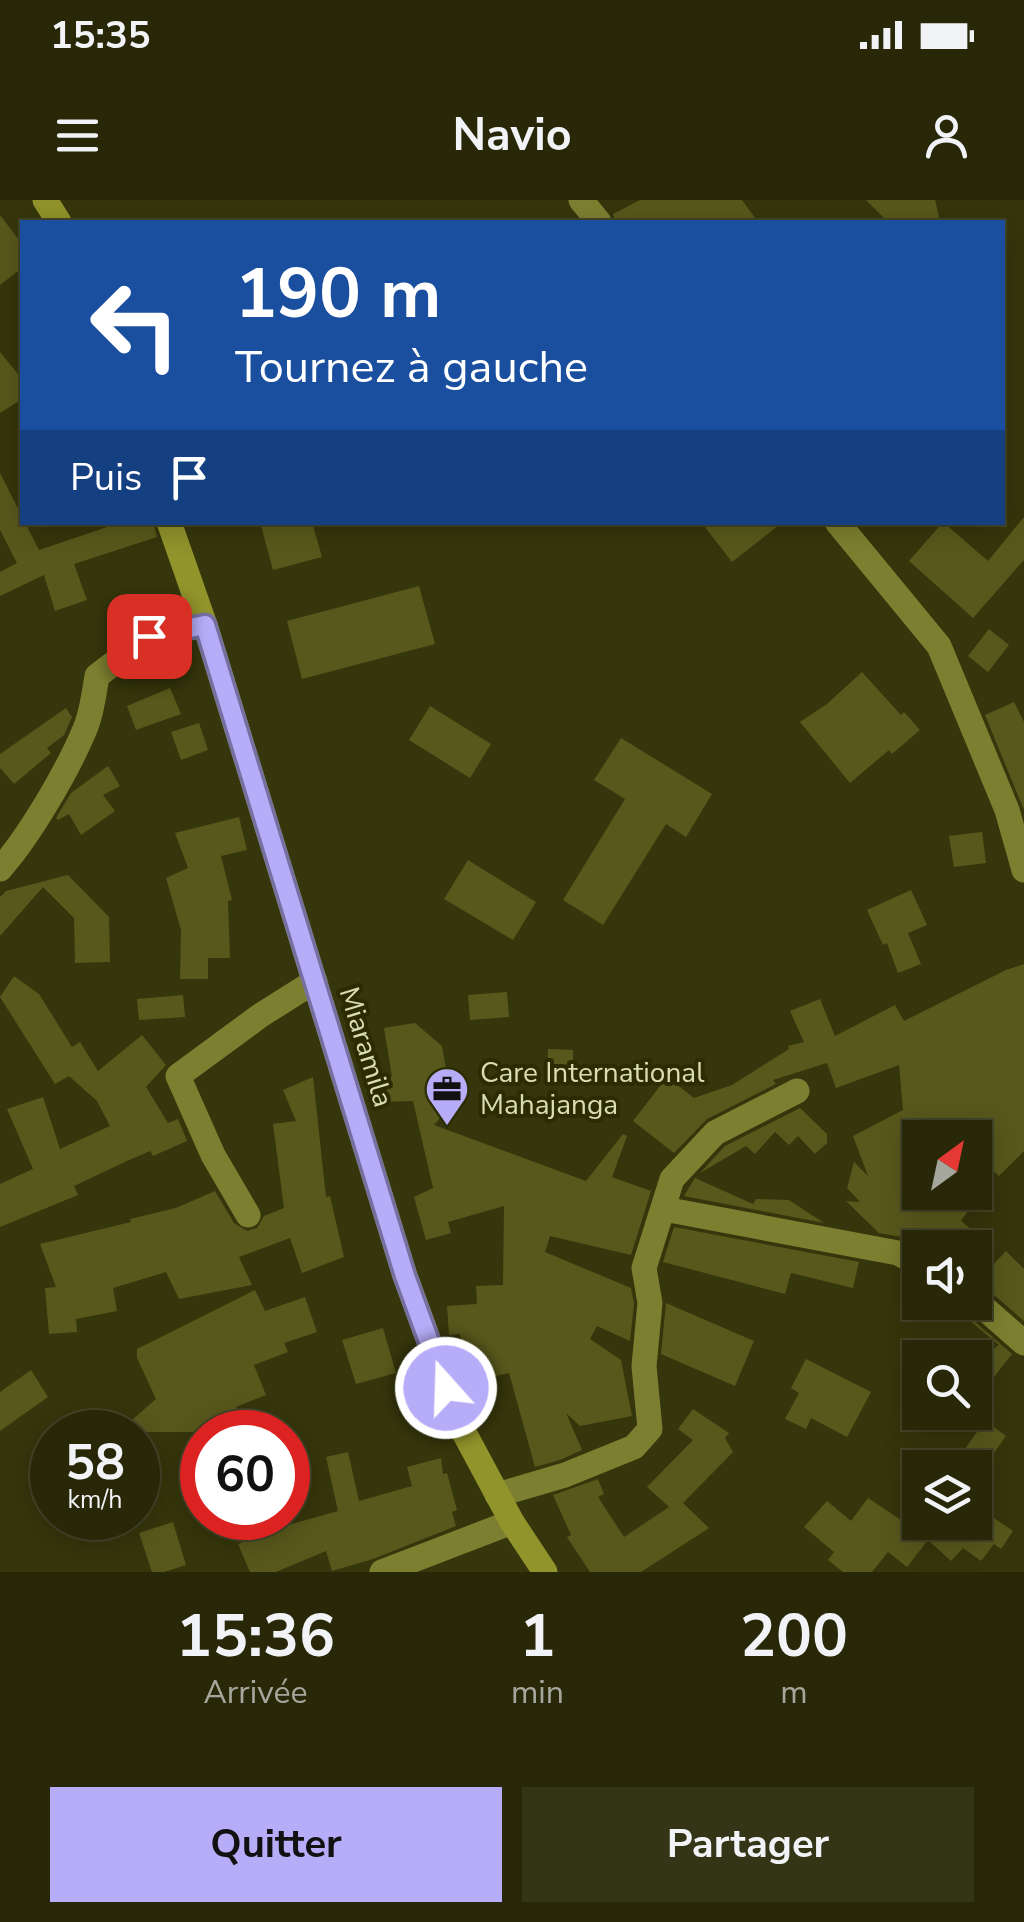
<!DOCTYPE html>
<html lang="fr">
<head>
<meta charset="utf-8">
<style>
  :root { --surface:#282808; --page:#343416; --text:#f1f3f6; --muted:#a5a69c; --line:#444429; --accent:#b6acf8 }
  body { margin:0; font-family:"Nunito Sans",sans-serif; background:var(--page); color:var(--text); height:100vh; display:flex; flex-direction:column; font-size:38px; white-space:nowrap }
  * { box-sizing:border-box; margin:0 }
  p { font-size:32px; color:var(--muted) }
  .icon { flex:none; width:55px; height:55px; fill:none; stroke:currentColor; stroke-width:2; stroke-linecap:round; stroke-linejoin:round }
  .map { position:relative; height:1372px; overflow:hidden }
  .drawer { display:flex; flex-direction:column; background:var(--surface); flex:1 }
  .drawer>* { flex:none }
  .guide { position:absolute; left:20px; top:20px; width:985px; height:305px; border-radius:0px; box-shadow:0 5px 25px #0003,0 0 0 2px var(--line); background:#1a4fa0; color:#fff; overflow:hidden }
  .needle { width:65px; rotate:33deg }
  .buttons { position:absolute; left:902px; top:920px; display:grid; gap:20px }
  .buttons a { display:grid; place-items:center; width:90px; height:90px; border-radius:0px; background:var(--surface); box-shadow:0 5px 25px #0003,0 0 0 2px var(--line); font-size:50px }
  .speed { position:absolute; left:30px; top:1210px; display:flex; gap:20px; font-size:50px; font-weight:700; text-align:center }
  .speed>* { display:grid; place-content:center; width:130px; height:130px; border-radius:50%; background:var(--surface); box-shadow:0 5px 25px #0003,0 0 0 2px var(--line); line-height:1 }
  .speed small { font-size:25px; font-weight:400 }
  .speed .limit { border:15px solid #d22; background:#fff; color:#111 }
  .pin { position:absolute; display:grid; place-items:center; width:85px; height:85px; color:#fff; margin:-42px; border-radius:20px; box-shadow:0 5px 15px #0006 }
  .me { position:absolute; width:110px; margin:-55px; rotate:340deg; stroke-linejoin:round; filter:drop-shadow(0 0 8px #0008) }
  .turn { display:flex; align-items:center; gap:35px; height:210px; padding:0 50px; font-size:45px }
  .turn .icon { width:130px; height:130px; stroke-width:2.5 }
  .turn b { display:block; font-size:70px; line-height:85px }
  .then { display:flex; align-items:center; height:95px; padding:0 50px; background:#0003; gap:20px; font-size:38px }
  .eta { display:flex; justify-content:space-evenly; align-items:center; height:170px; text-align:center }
  .eta b { font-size:60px; font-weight:700; line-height:70px }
  .action { display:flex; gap:20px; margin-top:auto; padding:20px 50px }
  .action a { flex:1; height:115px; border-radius:0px; background:var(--accent); color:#111; font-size:40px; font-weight:700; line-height:115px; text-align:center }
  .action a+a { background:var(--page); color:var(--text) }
  .status { display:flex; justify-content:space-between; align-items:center; height:70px; padding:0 50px; background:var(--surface); direction:ltr }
  .status svg { height:28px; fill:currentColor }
  header { display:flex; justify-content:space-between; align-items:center; height:130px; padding:0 50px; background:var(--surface); font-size:45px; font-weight:700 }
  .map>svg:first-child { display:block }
  .building { fill:#58581c; fill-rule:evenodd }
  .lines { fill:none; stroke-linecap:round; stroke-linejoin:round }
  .minor { stroke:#7d7f30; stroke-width:25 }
  .major { stroke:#91932b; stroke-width:25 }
  .route-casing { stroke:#7670a1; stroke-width:25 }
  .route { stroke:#b6acf8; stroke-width:18 }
  .labels { text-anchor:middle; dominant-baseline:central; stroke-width:8; stroke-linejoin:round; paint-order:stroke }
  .street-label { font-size:28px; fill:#dadcb6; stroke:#2b2c01 }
  .poi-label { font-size:28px; fill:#dadcb6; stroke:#2b2c01; text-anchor:start }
</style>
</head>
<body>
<div class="status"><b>15:35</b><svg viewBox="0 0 49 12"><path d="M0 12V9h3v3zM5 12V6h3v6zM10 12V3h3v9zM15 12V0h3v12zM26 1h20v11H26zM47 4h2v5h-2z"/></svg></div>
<header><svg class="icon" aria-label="menu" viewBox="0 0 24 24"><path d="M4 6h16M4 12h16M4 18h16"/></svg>Navio<svg class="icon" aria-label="person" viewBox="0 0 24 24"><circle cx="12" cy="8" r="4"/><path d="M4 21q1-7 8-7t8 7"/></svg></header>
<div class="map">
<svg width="1024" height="1372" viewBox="0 0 1024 1372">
  <rect width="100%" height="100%" fill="#35360b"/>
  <!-- building -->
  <path class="building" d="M 640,0 L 742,0 L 758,22 L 615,22 L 613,14 Z
    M 866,0 L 935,0 L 940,22 L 888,22 Z
    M 0,15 L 22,44 L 22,68 L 0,85 Z
    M 0,152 L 22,179 L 22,199 L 0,213 Z
    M 0,273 L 39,350 L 122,322 L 153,322 L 157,337 L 74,364 L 87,400 L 55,411 L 44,375 L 0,396 L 0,372 L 17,363 L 0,330 Z
    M 1024,317 L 1024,360 L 973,418 L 909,361 L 943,322 L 988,361 Z
    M 260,322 L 312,322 L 322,357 L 273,370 Z
    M 701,322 L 783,322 L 732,362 Z
    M 419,386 L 435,444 L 302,479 L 287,421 Z
    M 989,429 L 1009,445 L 988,472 L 968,456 Z
    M 862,472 L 901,515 L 904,512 L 920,530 L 892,554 L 889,550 L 850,583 L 800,522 L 827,504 Z
    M 170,488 L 181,514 L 136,530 L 127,506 Z
    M 1014,502 L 1024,522 L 1024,610 L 985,515 Z
    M 430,506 L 491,544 L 470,578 L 409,540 Z
    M 66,508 L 72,517 L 64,535 L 47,548 L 51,553 L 14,584 L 0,568 L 0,554 Z
    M 199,523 L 208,550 L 181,560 L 171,532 Z
    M 621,538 L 712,594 L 686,637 L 666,624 L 603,725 L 563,700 L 625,599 L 594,580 Z
    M 108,566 L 120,586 L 103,595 L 115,611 L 81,635 L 69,614 L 58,620 L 56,618 L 71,593 Z
    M 239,617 L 247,650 L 221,656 L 232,700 L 228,701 L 230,758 L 208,758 L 208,779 L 180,779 L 181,730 L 166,678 L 188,668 L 175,633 Z
    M 982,632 L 986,663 L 954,667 L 949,636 Z
    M 468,660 L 536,702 L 513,740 L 444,699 Z
    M 68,675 L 109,717 L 110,762 L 75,763 L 74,718 L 43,687 L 0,736 L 0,697 L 6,691 Z
    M 911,690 L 927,725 L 908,733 L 921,764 L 898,773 L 887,743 L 883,745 L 867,710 Z
    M 1024,764 L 1024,951 L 999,976 L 995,972 L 961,1021 L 994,1048 L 922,1048 L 902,1037 L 879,1033 L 846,1001 L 860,1002 L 847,988 L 854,962 L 868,976 L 853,936 L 903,910 L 899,865 L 836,888 L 827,863 L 773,880 L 776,884 L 707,919 L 674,953 L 633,921 L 667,877 L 694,898 L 732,885 L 789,849 L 788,846 L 804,842 L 790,811 L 820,799 L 835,836 L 895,805 L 904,821 L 1006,770 ZM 920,938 L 975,938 L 975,992 L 920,992 L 920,979 L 905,969 L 920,947 Z
    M 14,776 L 39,794 L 72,847 L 80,842 L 98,871 L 142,835 L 166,865 L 146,887 L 168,923 L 178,919 L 187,941 L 153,956 L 150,951 L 127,961 L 74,986 L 78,995 L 0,1027 L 0,984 L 33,969 L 7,909 L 43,897 L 60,949 L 110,926 L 97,901 L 69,876 L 55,884 L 0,797 Z
    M 507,792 L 509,817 L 470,820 L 468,795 Z
    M 183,795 L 185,817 L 139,820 L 137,799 Z
    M 415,823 L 442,846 L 452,904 L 434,925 L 586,981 L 623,934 L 627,936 L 612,977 L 651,991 L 631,1055 L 550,1036 L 545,1052 L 631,1088 L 634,1104 L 630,1141 L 597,1126 L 590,1139 L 621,1160 L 632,1216 L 580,1226 L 566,1213 L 582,1250 L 560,1260 L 535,1267 L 509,1173 L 470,1182 L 460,1134 L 449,1135 L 447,1106 L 477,1104 L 476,1086 L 503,1085 L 504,1006 L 448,1022 L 451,1033 L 426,1040 L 414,997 L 433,988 L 413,901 L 378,902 L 374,880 L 392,877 L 384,828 Z
    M 548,849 L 573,850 L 573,881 L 547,881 Z
    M 313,877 L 326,997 L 330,996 L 344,1057 L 302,1073 L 290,1038 L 239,1057 L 252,1085 L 179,1099 L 166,1072 L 113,1088 L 117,1111 L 76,1119 L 77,1132 L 49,1134 L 45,1088 L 56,1087 L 40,1044 L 131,1022 L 130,1019 L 176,1008 L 215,991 L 234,1023 L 247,1031 L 257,1028 L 264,1016 L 284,1008 L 273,924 L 296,921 L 283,890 Z
    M 800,908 L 827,934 L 827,943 L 815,954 L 798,936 L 789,945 L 775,932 L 755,954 L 746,946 L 700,973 L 725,946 Z
    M 695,978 L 753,1004 L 756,999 L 789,1000 L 824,1023 L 684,996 Z
    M 674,1027 L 859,1062 L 853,1088 L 791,1073 L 785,1094 L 663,1062 Z
    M 1006,1051 L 1024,1069 L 1024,1121 L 986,1088 L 975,1084 Z
    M 255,1090 L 265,1111 L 305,1097 L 317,1132 L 284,1143 L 288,1152 L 254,1165 L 266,1195 L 236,1207 L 247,1232 L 118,1232 L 156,1199 L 137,1158 L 137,1149 Z
    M 947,1102 L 959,1102 L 964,1112 L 1012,1154 L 975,1201 L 975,1163 L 999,1145 Z
    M 666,1103 L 754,1141 L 735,1186 L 661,1154 Z
    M 383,1128 L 396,1173 L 356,1184 L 342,1140 Z
    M 806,1159 L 871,1192 L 847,1237 L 811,1218 L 806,1229 L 785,1219 L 799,1193 L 791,1188 Z
    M 31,1170 L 48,1197 L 0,1231 L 0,1192 Z
    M 693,1209 L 729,1233 L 725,1238 L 733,1252 L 683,1303 L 709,1328 L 641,1372 L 590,1372 L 567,1337 L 571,1335 L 553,1295 L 598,1279 L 604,1294 L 598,1297 L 624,1337 L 669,1307 L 647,1287 L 693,1240 L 678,1229 Z
    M 985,1221 L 1006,1236 L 983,1268 L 951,1268 Z
    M 348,1252 L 359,1301 L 412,1286 L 407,1267 L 441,1258 L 443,1274 L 447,1273 L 457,1310 L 452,1312 L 456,1326 L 373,1359 L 332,1371 L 326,1351 L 276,1372 L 250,1372 L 238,1344 L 281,1327 L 338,1311 L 326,1257 Z
    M 920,1295 L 920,1322 L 975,1322 L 975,1305 L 1013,1331 L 1001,1349 L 994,1344 L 981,1361 L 963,1348 L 951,1361 L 928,1340 L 907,1367 L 888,1352 L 872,1372 L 843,1372 L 828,1360 L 834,1352 L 804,1327 L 827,1301 L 851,1321 L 868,1298 L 904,1322 Z
    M 173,1322 L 186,1365 L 164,1372 L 152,1372 L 139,1333 Z"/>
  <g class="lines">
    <!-- minor -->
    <path class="minor" d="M 581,0 L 599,22
      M 837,322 L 939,446 L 1007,610 L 1024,670
      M 0,669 C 29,637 68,570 85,529 C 92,513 94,493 97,476 L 149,436 L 205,425
      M 664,1009 L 898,1053 L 920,1065
      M 248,1015 L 213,955 L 178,876 L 261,815 L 315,781
      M 975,1100 L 1024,1143
      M 497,1295 L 565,1275 L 634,1247 L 650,1229 L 644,1166 L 650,1103 L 644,1068 L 672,979 L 715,933 L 797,891
      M 382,1372 L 512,1322"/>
    <!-- major -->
    <path class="major" d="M 45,0 L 59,22
      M 169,322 L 205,425 L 405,1076 L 460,1225 L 512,1322 L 545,1372"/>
  </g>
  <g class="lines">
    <!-- route casing -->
    <g class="route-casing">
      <path id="route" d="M 149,436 L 205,425 L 405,1076 L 446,1188"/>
    </g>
    <!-- route -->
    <use href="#route" class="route"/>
  </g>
  <!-- icons -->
  <defs>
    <g id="office-pin" transform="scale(2.25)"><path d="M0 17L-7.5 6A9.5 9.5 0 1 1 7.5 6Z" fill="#b6acf8" stroke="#2b2c01"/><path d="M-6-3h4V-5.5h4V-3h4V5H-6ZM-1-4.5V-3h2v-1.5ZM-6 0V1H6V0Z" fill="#111"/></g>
  </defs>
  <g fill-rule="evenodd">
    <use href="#office-pin" x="447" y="889"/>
  </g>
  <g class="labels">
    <!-- street labels -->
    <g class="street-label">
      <text transform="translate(366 847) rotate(73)">Miaramila</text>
    </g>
    <!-- poi labels -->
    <g class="poi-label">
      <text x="480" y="873">Care International<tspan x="480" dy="32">Mahajanga</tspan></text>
    </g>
  </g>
</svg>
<div class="buttons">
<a><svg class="needle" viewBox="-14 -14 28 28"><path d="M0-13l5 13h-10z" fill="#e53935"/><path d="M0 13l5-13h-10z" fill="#a5a69c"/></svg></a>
<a><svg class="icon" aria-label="sound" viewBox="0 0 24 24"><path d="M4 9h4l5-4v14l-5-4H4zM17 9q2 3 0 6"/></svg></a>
<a><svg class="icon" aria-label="search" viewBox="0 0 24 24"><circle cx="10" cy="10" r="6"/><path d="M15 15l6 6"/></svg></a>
<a><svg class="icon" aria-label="layers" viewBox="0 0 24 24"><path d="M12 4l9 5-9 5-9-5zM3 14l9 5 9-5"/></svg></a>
</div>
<div class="speed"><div>58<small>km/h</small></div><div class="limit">60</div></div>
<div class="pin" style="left:149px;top:436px;background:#d93025"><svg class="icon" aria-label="arrive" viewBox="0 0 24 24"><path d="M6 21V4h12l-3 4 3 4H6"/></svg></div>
<svg class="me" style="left:446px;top:1188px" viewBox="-20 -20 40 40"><circle r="17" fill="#b6acf8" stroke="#fff" stroke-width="3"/><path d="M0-11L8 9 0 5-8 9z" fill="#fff"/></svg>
<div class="guide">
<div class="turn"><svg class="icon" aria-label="left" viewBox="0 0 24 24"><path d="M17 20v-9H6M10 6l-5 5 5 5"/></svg><div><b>190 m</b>Tournez à gauche</div></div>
<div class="then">Puis<svg class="icon" aria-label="arrive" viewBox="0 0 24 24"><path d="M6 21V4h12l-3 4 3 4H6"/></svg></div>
</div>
</div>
<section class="drawer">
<div class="eta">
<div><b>15:36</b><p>Arrivée</p></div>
<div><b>1</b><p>min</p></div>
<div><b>200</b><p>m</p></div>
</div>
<div class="action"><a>Quitter</a><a>Partager</a></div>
</section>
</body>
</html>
